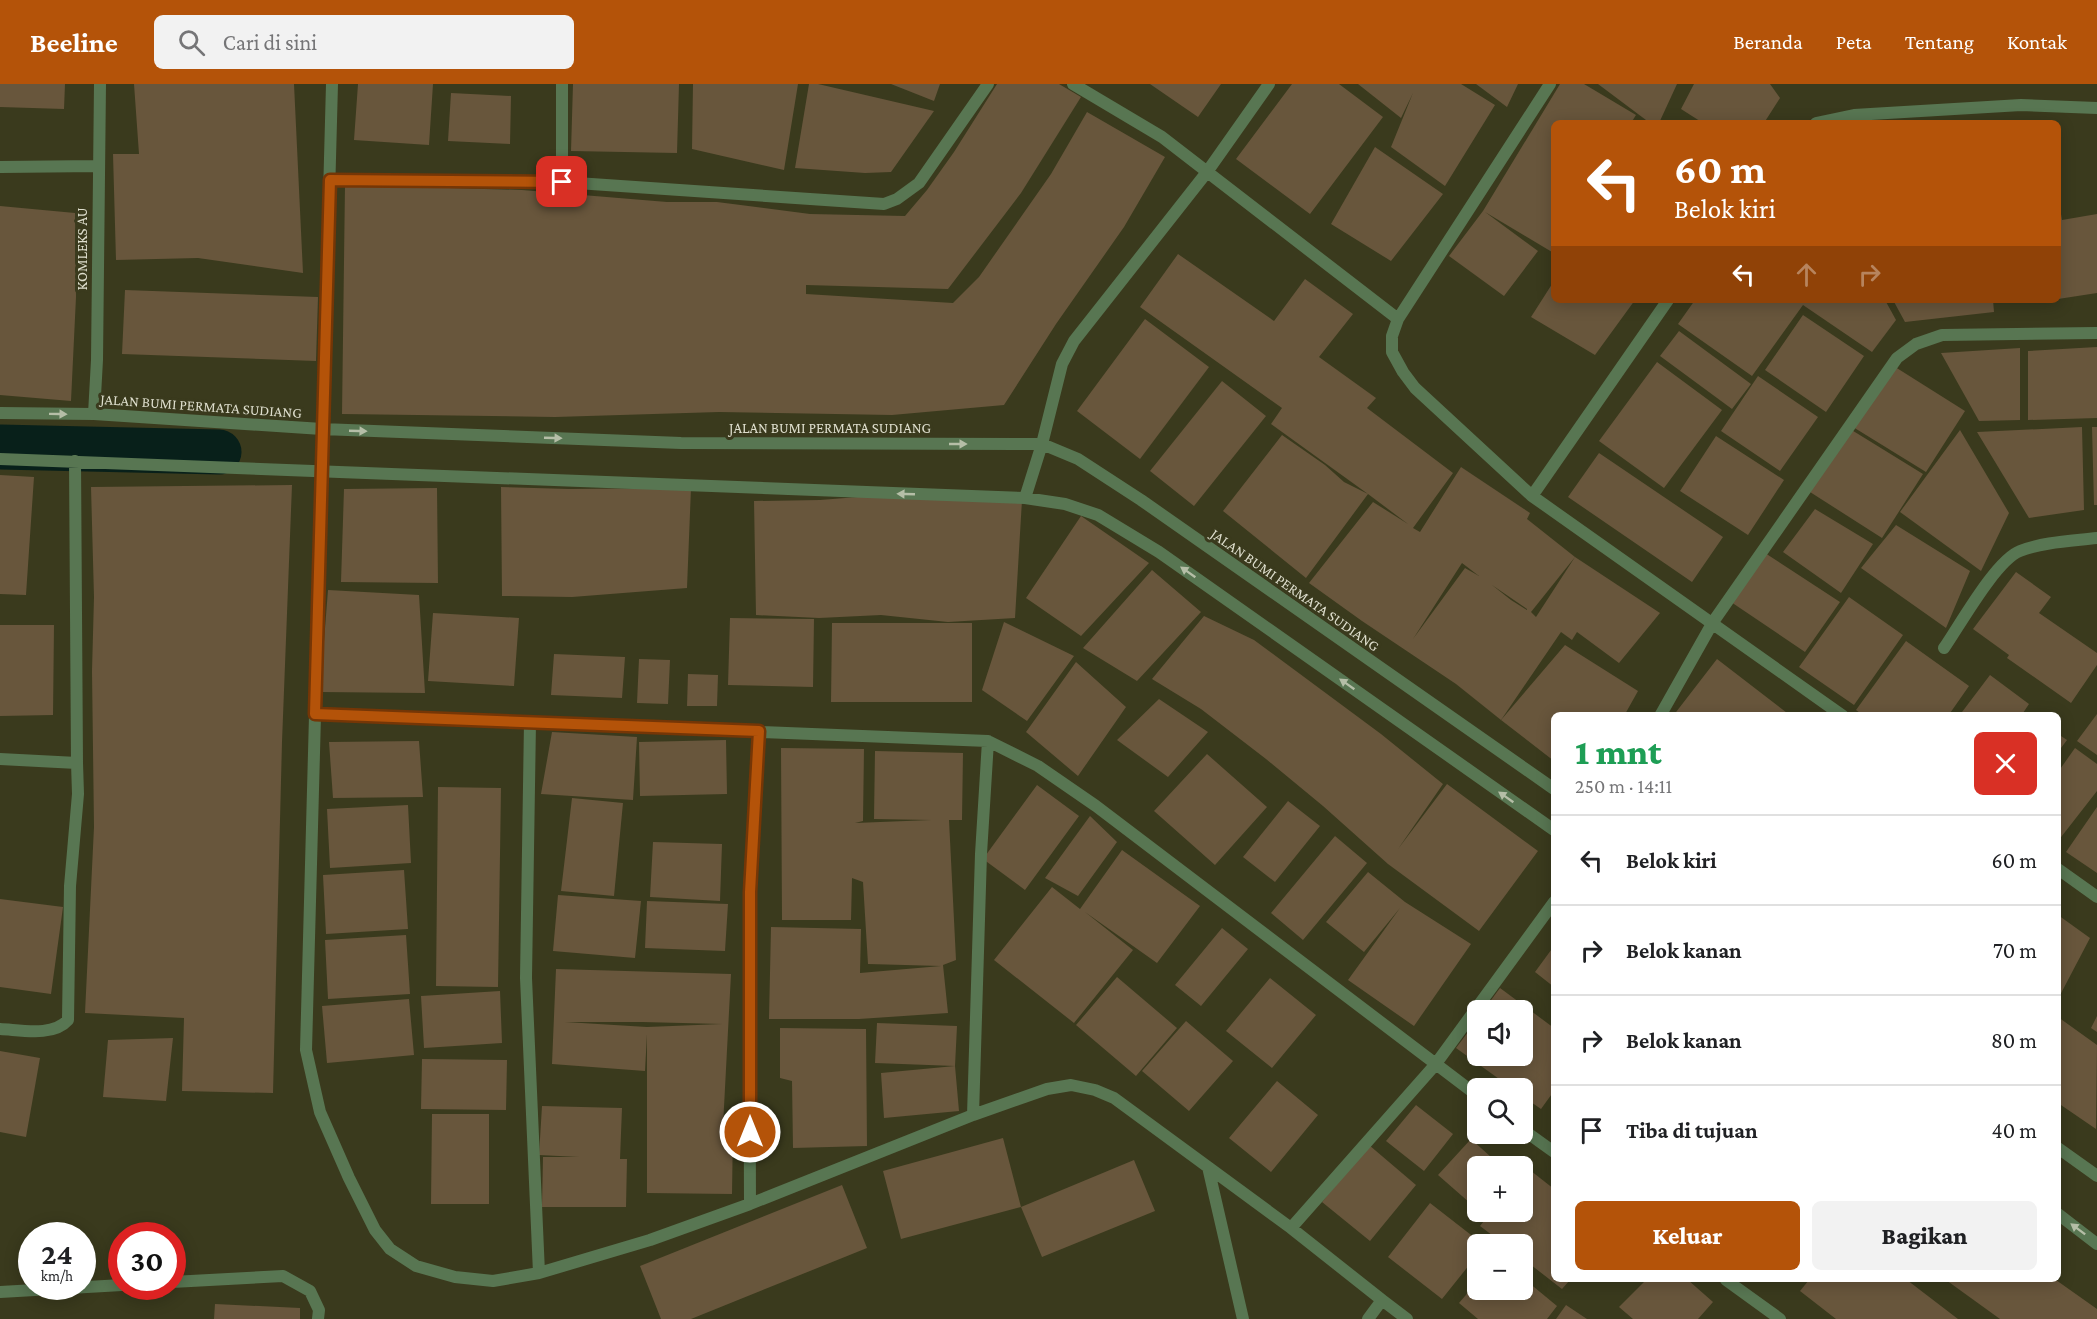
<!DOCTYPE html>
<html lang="id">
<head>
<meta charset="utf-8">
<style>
  :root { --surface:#fff; --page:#f2f2f2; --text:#202124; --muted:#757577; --line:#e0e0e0; --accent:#b45309 }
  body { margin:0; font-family:"Crimson Pro",serif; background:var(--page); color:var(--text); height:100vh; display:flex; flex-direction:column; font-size:22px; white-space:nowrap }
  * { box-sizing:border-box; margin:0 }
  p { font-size:20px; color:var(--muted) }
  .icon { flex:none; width:33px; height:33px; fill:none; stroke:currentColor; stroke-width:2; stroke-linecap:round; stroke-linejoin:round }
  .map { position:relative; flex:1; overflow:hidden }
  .panel { position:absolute; left:1551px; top:628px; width:510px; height:570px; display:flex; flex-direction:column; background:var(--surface); border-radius:9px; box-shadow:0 3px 15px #0003 }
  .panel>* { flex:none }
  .banner { position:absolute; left:1551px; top:36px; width:510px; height:183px; border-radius:9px; box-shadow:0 3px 15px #0003; background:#b45309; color:#fff; overflow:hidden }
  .tools { position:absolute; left:1467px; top:916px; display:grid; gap:12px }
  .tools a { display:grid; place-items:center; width:66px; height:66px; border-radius:9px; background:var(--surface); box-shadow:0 3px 15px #0003; font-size:30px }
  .speed { position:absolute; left:18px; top:1138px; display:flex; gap:12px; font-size:30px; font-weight:700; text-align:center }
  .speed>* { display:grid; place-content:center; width:78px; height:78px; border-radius:50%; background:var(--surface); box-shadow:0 3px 15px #0003; line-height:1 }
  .speed small { font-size:15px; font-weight:400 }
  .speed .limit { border:9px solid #d22; background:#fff; color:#111 }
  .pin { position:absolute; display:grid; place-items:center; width:51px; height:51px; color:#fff; margin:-26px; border-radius:12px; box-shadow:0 3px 9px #0006 }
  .me { position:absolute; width:66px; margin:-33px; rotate:0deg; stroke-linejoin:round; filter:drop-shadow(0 0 4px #0008) }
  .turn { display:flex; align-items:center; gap:21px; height:126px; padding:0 24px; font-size:27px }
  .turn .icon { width:78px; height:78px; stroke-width:2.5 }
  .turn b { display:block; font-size:42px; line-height:51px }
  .lanes { display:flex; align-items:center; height:57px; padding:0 24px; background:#0003; justify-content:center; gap:30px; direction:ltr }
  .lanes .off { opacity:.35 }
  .round { display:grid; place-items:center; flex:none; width:63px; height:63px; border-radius:9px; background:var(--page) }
  .headline { display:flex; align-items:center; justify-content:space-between; height:102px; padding:0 24px }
  h1 { font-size:36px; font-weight:800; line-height:45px; color:#1e9e55 }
  .button { display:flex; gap:12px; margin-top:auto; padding:12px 24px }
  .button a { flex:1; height:69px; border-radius:9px; background:var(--accent); color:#fff; font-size:24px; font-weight:800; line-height:69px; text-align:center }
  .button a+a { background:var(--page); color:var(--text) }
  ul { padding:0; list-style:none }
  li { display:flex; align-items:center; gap:18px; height:90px; padding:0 24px; border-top:2px solid var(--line) }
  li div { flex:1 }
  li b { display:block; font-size:22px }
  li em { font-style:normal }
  header { display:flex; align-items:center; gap:36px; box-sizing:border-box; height:84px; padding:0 30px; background:var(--accent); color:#fff }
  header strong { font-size:28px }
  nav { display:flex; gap:33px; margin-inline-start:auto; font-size:21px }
  .search { width:420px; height:54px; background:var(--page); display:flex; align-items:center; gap:15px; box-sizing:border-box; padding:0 21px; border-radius:9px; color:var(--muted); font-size:22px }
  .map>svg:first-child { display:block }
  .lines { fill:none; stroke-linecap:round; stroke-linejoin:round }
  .canal { stroke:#08201a; stroke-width:45 }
  .building { fill:#68563c; fill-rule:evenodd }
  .minor { stroke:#587652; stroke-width:12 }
  .oneway { fill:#b5bea7 }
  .route-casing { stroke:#753606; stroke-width:15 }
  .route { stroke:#b45309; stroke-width:10 }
  .labels { text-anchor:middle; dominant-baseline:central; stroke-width:6; stroke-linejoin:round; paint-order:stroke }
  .street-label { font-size:15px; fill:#ddc; stroke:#3a3a1d }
</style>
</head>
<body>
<header>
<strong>Beeline</strong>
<div class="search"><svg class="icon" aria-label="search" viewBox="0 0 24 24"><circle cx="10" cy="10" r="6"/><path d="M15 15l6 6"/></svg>Cari di sini</div>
<nav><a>Beranda</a><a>Peta</a><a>Tentang</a><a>Kontak</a></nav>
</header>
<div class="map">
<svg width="2097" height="1235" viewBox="0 0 2097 1235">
  <rect width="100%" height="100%" fill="#3a3a1d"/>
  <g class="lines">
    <!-- canal -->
    <path class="canal" d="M 0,363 L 219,368"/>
  </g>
  <!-- building -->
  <path class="building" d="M 0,0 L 65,0 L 64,25 L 0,23 Z
    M 134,0 L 294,0 L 303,189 L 198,174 L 116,176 L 113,70 L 139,70 Z
    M 358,0 L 433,0 L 429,61 L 354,56 Z
    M 573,0 L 679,0 L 677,69 L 571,67 Z
    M 693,0 L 798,0 L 784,86 L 692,65 Z
    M 809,0 L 818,0 L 934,27 L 891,88 L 865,89 L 795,84 Z
    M 891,0 L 940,0 L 934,17 Z
    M 997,0 L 1059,0 L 1081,13 L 1021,109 L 948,205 L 806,201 L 806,210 L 953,219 L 979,193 L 1051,90 L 1087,28 L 1165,73 L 1124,143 L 1056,240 L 1004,321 L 892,331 L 719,328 L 555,333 L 342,330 L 345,101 L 522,106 L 667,118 L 717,118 L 810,130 L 905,132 L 927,106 L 954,68 Z
    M 1150,0 L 1221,0 L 1198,33 Z
    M 1292,0 L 1339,0 L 1383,33 L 1310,130 L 1236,75 Z
    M 1358,0 L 1461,0 L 1495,21 L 1445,102 L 1391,63 L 1413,9 L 1401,34 Z
    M 1476,0 L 1518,0 L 1507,23 Z
    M 1560,0 L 1584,0 L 1636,31 L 1631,39 L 1554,39 L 1554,165 L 1552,168 L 1485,128 L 1538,167 L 1504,212 L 1449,172 L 1483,127 Z
    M 1598,0 L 1677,0 L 1659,39 L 1650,39 Z
    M 1694,0 L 1770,0 L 1780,14 L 1764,39 L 1703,39 L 1681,25 Z
    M 451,9 L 511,12 L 510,60 L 448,57 Z
    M 1375,63 L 1443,110 L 1391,177 L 1331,140 Z
    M 2058,112 L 2062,136 L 2097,130 L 2097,209 L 2058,215 Z
    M 0,122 L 75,129 L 76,213 L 71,317 L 0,311 Z
    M 1178,170 L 1274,237 L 1305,195 L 1353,230 L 1319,273 L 1376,314 L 1367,324 L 1453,389 L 1413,444 L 1420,448 L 1461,383 L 1530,429 L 1527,435 L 1575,473 L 1660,529 L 1619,579 L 1577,548 L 1572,556 L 1561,548 L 1501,636 L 1456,600 L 1362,537 L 1309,499 L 1373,418 L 1408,440 L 1368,410 L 1306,494 L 1223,427 L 1282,351 L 1325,381 L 1344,398 L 1368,410 L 1271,340 L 1282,324 L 1140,223 ZM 1575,473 L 1536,533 L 1531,528 ZM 1462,479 L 1479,492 L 1465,484 L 1413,555 ZM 1492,501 L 1527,525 L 1527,526 L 1511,516 Z
    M 1554,197 L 1554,216 L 1635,216 L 1595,271 L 1531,233 Z
    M 125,206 L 318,213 L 316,277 L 122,270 Z
    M 1695,216 L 1885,216 L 1896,236 L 1872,268 L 1803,221 L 1752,292 L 1678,240 Z
    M 1893,216 L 1993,216 L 1994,228 L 1905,238 Z
    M 1803,231 L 1864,272 L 1826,328 L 1765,286 Z
    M 1145,235 L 1209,283 L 1140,375 L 1077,327 Z
    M 1679,247 L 1751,300 L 1732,325 L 1660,272 Z
    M 2097,263 L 2097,334 L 2028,336 L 2028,267 Z
    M 2020,264 L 2020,336 L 1979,337 L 1941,269 Z
    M 1657,278 L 1722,326 L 1664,404 L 1599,357 Z
    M 1892,281 L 1965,327 L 1926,388 L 1853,343 Z
    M 1758,292 L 1818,333 L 1780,387 L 1721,347 Z
    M 1222,297 L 1266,332 L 1194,422 L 1150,387 Z
    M 2082,343 L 2084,426 L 2029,434 L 1977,348 Z
    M 2092,343 L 2097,343 L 2097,421 L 2094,421 Z
    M 1850,345 L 1923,390 L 1882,454 L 1810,408 Z
    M 1960,346 L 2009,429 L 1981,487 L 1900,428 Z
    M 1716,352 L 1784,396 L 1748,451 L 1680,407 Z
    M 1599,369 L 1723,453 L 1692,498 L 1568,413 Z
    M 0,391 L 34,393 L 26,511 L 0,510 Z
    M 292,401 L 282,658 L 273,1009 L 182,1007 L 184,934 L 85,929 L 94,743 L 92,587 L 94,513 L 91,403 Z
    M 501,403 L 569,405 L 691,404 L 687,504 L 572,513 L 502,512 Z
    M 437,404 L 438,499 L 341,498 L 344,405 Z
    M 883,411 L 1022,416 L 1015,534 L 948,538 L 881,531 L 819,534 L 756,531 L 754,417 L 820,416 Z
    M 1815,425 L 1873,460 L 1841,509 L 1783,468 Z
    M 1081,432 L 1149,479 L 1081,552 L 1026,514 Z
    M 1896,441 L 1970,487 L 1946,544 L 1861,484 Z
    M 1765,469 L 1840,518 L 1805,568 L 1731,518 Z
    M 1152,486 L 1201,528 L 1137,597 L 1083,564 Z
    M 2016,488 L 2051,513 L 2039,529 L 2097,569 L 2097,581 L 2071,619 L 2007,574 L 2009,571 L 1973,545 Z
    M 328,506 L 419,511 L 425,609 L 320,608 Z
    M 1849,513 L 1903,551 L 1854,621 L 1799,583 Z
    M 433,529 L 519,534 L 514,602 L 428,597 Z
    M 1204,532 L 1254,556 L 1381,650 L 1443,700 L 1398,765 L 1447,700 L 1538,767 L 1479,847 L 1388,780 L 1323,722 L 1266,675 L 1201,625 L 1152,595 Z
    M 730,534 L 814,535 L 813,603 L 728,601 Z
    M 1004,538 L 1074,572 L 1027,637 L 982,606 Z
    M 832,539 L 972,539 L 972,618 L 831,618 Z
    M 0,541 L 54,541 L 53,631 L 0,632 Z
    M 1906,557 L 1969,602 L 1948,632 L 1864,632 L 1856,626 Z
    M 1565,561 L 1638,607 L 1624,632 L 1554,632 L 1554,677 L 1501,636 Z
    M 554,570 L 625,573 L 622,614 L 551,611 Z
    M 639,575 L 670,576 L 668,620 L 637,619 Z
    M 1717,575 L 1791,632 L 1673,632 Z
    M 1076,578 L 1126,623 L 1078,692 L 1026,648 Z
    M 688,590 L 718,591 L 717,622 L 687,622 Z
    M 1990,591 L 2029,620 L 2021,632 L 1959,632 Z
    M 1159,615 L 1208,648 L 1168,693 L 1117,656 Z
    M 2097,630 L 2097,671 L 2077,657 Z
    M 552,648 L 637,653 L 633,716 L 541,710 Z
    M 2058,650 L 2067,656 L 2058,668 Z
    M 726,656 L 727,710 L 640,712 L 639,658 Z
    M 419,657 L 423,713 L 333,714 L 329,658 Z
    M 781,664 L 864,665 L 863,737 L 855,739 L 931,736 L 874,735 L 875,667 L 963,669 L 962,736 L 949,736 L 956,876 L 943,881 L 948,929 L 859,935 L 769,935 L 771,843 L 861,845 L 860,889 L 941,882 L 868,880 L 863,798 L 852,794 L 851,836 L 782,836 Z
    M 2075,664 L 2097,680 L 2097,707 L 2058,757 L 2058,688 Z
    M 1207,670 L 1267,723 L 1215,781 L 1154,727 Z
    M 1037,701 L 1079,732 L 1025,806 L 983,775 Z
    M 438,703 L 501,704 L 498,903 L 436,902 Z
    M 572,714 L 623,719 L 614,812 L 561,807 Z
    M 1288,717 L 1320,742 L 1275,798 L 1243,773 Z
    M 408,721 L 411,779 L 330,784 L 327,725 Z
    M 2097,723 L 2097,789 L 2066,768 Z
    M 1090,732 L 1117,758 L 1078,812 L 1045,794 Z
    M 1335,752 L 1367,779 L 1303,856 L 1271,829 Z
    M 653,758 L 722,760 L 720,817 L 650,813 Z
    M 1122,766 L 1200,822 L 1157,879 L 1085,828 L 1133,866 L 1074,939 L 994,876 L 1052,803 L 1080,825 Z
    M 404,786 L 408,845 L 326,850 L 323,791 Z
    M 1368,788 L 1405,818 L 1471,860 L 1414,942 L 1348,896 L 1400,824 L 1364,868 L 1326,838 Z
    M 558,811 L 641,817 L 635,874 L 553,867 Z
    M 0,815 L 63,823 L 51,910 L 0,903 Z
    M 647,817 L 728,820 L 725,867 L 645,864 Z
    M 2058,831 L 2090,854 L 2058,915 Z
    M 1222,844 L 1248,865 L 1201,922 L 1175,901 Z
    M 406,851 L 410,910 L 328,915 L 325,856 Z
    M 1554,862 L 1554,903 L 1535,888 Z
    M 556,885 L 731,890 L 723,1042 L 733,1043 L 732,1110 L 647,1109 L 647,950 L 645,987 L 552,980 ZM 565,938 L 642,938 L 722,940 L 647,943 Z
    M 1117,893 L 1177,944 L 1136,992 L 1076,941 Z
    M 1270,894 L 1316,931 L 1272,984 L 1226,947 Z
    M 1500,904 L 1554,944 L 1554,1007 L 1541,1025 L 1522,1012 L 1522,1005 L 1513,1005 L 1456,964 L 1478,935 L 1478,972 L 1522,972 L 1522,927 L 1483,927 Z
    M 500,907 L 502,959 L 424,964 L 421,912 Z
    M 409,915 L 414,971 L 327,979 L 322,922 Z
    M 2097,932 L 2097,948 L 2091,944 Z
    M 2058,933 L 2097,961 L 2096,1045 L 2058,1019 Z
    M 1186,937 L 1233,977 L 1189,1027 L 1142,987 Z
    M 877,939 L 957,942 L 955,982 L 875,979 Z
    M 780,944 L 866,945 L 867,1062 L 793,1064 L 792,997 L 780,994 Z
    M 173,954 L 166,1017 L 103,1013 L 108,956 Z
    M 0,967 L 40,974 L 26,1053 L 0,1048 Z
    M 422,975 L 507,976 L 506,1026 L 421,1025 Z
    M 955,982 L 959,1027 L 884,1034 L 881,989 Z
    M 1277,997 L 1318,1031 L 1271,1088 L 1229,1054 Z
    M 1416,1021 L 1453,1050 L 1424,1087 L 1386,1057 Z
    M 542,1022 L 622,1024 L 620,1075 L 627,1075 L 626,1123 L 542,1123 L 543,1073 L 579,1073 L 539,1071 Z
    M 432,1030 L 489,1030 L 489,1120 L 431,1120 Z
    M 1003,1054 L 1021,1123 L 901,1155 L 883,1087 Z
    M 1471,1055 L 1502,1083 L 1478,1083 L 1478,1126 L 1438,1091 Z
    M 1369,1061 L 1416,1101 L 1370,1157 L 1322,1118 Z
    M 1134,1076 L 1155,1127 L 1042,1173 L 1021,1123 Z
    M 1526,1083 L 1554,1105 L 1554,1196 L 1570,1196 L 1562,1205 L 1522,1174 L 1522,1161 L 1505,1161 L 1480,1142 L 1491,1128 L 1522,1128 L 1522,1088 Z
    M 842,1101 L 867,1164 L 691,1235 L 661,1235 L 640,1182 Z
    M 1430,1119 L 1484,1161 L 1478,1161 L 1478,1170 L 1442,1215 L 1388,1173 Z
    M 1522,1193 L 1557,1222 L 1547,1235 L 1478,1235 L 1459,1219 L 1478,1197 L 1478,1206 L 1522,1206 Z
    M 1646,1196 L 1688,1196 L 1713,1218 L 1698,1235 L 1633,1235 L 1619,1223 Z
    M 1809,1196 L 1907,1196 L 1958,1235 L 1836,1235 L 1800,1207 Z
    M 1946,1196 L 2056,1196 L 2097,1225 L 2097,1235 L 2000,1235 Z
    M 215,1220 L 300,1224 L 300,1235 L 214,1235 Z
    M 1566,1221 L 1587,1235 L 1556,1235 Z"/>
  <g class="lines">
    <!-- minor -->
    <path class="minor" d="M 332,0 L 306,966 L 320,1028 L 349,1094 L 375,1146 L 390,1165 L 416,1182 L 455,1193 L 493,1197 L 539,1189 L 526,894 L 530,638
      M 1073,0 L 1162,53 L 1398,235
      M 1550,0 L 1398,235 L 1392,252 L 1392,268 L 1403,288 L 1415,304 L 1532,412 L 1843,632
      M 1816,39 L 1854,31 L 2021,21 L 2097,24
      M 0,83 L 98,82
      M 330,96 L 562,98 L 884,120 L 897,115 L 919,99 L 988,0
      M 562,98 L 562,0
      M 0,329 L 94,330 L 322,345 L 681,359 L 1042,360 L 1078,375 L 1141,416 L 1554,705
      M 94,330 L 97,276 L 100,0
      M 0,375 L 1025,414 L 1065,420 L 1098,431 L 1159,468 L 1554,746
      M 1532,412 L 1668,216
      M 1025,414 L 1042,360 L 1062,280 L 1074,257 L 1207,88 L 1269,0
      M 1944,564 C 1960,541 1996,476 2020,467 C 2043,458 2072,457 2097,454
      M 315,630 L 988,657 L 1038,682 L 1096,722 L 1478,1012
      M 1660,632 L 1713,538 L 1897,274 L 1916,260 L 1942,251 L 2097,249
      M 0,675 L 77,679 L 75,377
      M 2058,785 L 2097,813
      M 0,945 C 21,946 53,953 68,936 L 70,802 L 78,710 L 77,679
      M 973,1031 L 981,770 L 988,657
      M 1522,1045 L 1554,1068
      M 2058,1064 L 2097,1092
      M 1208,1083 L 1243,1235
      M 750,1120 L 749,808 L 759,647
      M 2058,1130 L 2097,1160
      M 1291,1144 L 1435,981 L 1554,818
      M 539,1189 L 650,1156 L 750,1120 L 973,1031 L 1047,1005 L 1071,1001 L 1095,1006 L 1114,1014 L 1291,1144 L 1382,1216 L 1368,1235
      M 1726,1196 L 1780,1235
      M 172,1198 L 283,1192 L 310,1207 L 319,1226 L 318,1235
      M 0,1208 L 122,1201
      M 1382,1216 L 1407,1235"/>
  </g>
  <!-- one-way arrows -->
  <defs><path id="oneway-solid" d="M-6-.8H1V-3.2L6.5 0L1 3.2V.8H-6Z" transform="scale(1.5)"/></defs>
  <g class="oneway">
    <use href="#oneway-solid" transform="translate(58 330) rotate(1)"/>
    <use href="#oneway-solid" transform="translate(358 347) rotate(2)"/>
    <use href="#oneway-solid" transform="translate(553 354) rotate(2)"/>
    <use href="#oneway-solid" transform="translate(958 360)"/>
    <use href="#oneway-solid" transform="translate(906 410) rotate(-178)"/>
    <use href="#oneway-solid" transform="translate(1188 488) rotate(-145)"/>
    <use href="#oneway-solid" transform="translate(1347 600) rotate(-145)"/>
    <use href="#oneway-solid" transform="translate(1506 713) rotate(-145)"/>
    <use href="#oneway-solid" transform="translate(2078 1145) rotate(-143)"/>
  </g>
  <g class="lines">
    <!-- route casing -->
    <g class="route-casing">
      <path id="route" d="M 562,98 L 330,96 L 315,630 L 759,647 L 750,808 L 750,1048"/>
    </g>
    <!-- route -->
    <use href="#route" class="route"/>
  </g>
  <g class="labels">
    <!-- street labels -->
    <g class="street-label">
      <text transform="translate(82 165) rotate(-90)">KOMLEKS AU</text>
      <text transform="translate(201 322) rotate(4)">JALAN BUMI PERMATA SUDIANG</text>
      <text x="830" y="344">JALAN BUMI PERMATA SUDIANG</text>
      <text transform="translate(1295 506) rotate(35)">JALAN BUMI PERMATA SUDIANG</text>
    </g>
  </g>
</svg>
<div class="tools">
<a><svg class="icon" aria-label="sound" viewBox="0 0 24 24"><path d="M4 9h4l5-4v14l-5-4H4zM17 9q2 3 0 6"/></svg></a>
<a><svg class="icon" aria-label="search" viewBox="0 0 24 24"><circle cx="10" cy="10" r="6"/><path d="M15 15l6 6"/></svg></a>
<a>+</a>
<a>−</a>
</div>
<div class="speed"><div>24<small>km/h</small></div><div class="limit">30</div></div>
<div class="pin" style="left:562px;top:98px;background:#d93025"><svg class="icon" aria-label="arrive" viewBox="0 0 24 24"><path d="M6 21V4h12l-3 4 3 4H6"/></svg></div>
<svg class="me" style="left:750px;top:1048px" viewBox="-20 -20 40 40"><circle r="17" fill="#b45309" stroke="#fff" stroke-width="3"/><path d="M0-11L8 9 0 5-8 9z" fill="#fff"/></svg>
<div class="banner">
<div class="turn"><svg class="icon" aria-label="left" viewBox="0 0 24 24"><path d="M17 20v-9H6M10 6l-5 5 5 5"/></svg><div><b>60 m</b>Belok kiri</div></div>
<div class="lanes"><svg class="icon" aria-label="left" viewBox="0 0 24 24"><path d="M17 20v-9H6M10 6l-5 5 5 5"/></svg><svg class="icon off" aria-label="ahead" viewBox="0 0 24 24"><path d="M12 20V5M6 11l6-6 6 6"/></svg><svg class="icon off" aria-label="right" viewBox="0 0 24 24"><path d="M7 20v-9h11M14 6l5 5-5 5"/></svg></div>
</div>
<section class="panel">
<div class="headline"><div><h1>1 mnt</h1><p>250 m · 14:11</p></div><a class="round" style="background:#d93025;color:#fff"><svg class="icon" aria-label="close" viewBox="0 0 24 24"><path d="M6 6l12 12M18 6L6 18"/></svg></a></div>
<ul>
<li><svg class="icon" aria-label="left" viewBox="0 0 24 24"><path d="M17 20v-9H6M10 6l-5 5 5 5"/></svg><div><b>Belok kiri</b></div><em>60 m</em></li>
<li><svg class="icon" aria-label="right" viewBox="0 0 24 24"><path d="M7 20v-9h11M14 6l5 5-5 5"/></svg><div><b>Belok kanan</b></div><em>70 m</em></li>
<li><svg class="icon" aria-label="right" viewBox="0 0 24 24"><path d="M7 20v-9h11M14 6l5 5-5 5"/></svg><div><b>Belok kanan</b></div><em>80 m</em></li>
<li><svg class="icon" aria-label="arrive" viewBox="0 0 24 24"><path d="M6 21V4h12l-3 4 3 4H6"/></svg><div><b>Tiba di tujuan</b></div><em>40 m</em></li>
</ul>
<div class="button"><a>Keluar</a><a>Bagikan</a></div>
</section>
</div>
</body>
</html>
